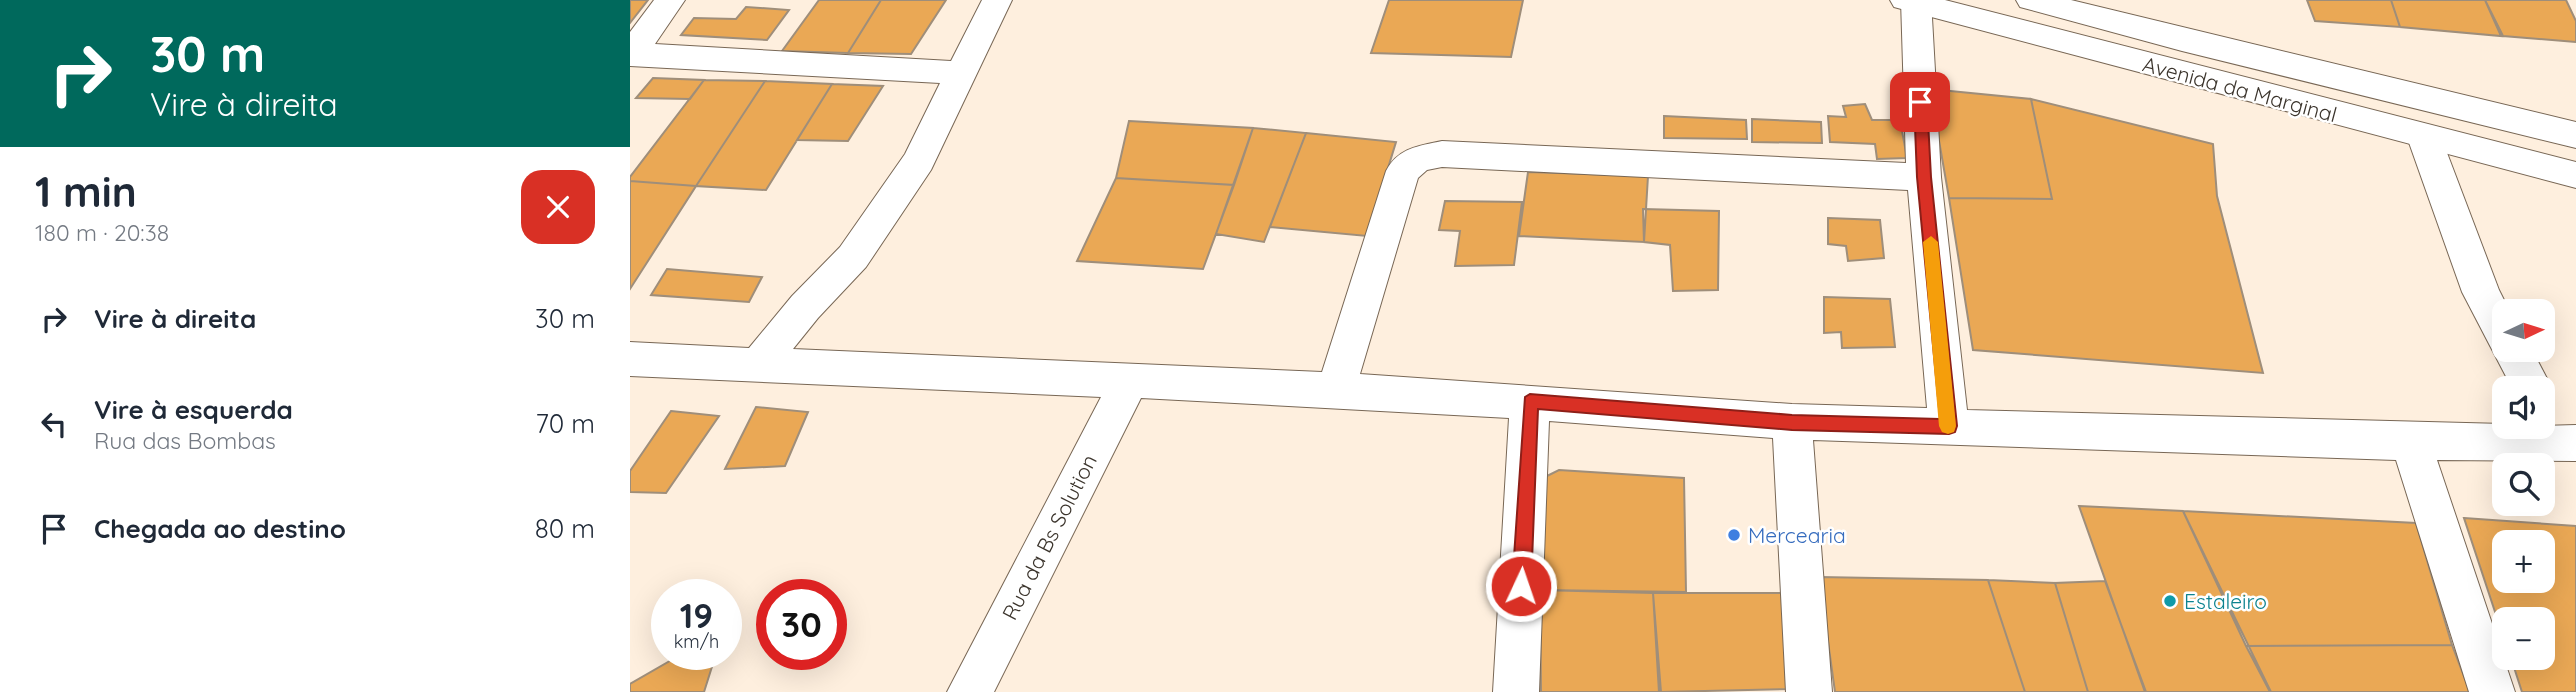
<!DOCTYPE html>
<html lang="pt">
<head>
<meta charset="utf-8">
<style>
  :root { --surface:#fff; --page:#f2f2f3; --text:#1f2937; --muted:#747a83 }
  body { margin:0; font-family:Quicksand,sans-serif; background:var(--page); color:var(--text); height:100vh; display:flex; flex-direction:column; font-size:26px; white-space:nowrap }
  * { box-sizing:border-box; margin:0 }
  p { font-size:23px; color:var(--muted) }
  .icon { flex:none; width:38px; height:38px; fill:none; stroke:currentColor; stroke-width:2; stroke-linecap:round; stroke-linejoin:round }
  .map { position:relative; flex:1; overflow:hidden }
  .side { display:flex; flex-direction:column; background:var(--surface); width:630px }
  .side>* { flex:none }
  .hud { background:#00695c; color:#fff; overflow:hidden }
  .needle { width:46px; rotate:86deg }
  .fabs { position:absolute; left:1862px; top:299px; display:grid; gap:14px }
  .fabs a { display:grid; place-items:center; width:63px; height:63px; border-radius:14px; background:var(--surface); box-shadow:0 7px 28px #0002; font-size:35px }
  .speed { position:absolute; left:21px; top:579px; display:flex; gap:14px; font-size:35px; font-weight:700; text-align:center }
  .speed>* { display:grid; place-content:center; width:91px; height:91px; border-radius:50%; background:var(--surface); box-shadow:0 7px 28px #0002; line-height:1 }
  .speed small { font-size:18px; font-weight:400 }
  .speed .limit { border:10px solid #d22; background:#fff; color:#111 }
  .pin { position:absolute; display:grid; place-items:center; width:60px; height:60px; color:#fff; margin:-30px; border-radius:14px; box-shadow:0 4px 10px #0006 }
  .me { position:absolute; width:77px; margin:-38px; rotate:3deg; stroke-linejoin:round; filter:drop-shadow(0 0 5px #0008) }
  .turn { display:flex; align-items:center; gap:24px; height:147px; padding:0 35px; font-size:32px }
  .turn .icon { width:91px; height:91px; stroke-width:2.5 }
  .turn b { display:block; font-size:49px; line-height:60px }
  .round { display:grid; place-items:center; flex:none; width:74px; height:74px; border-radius:21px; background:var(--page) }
  .head { display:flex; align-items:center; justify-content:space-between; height:119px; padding:0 35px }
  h1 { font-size:42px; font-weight:800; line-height:52px }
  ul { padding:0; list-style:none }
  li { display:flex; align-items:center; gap:21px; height:105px; padding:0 35px }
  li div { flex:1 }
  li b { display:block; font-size:26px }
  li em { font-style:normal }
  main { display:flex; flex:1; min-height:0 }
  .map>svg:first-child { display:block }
  .building { fill:#eaa855; stroke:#9f8e7a; stroke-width:2; fill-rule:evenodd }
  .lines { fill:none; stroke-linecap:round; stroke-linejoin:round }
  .street-casing { stroke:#786755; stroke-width:2 }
  .primary-casing { stroke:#786755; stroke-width:2 }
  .street { fill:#fff; fill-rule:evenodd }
  .primary { fill:#fff; fill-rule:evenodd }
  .route { fill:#d93025; stroke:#8d1f18; stroke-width:2 }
  .slow { fill:#f59e0b }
  .shop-dot { fill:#3f7fe0; stroke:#fff; stroke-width:2.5 }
  .culture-dot { fill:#0f9aa8; stroke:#fff; stroke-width:2.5 }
  .labels { text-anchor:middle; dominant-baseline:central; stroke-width:5; stroke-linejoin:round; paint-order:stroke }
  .street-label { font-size:21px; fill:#3b342c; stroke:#fff }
  .shop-label { font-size:21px; fill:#366cbe; stroke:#fff; text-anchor:start }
  .culture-label { font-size:21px; fill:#0d838f; stroke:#fff; text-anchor:start }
</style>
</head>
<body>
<main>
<section class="side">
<div class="hud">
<div class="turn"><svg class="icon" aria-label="right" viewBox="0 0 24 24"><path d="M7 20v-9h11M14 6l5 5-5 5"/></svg><div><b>30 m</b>Vire à direita</div></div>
</div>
<div class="head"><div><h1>1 min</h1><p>180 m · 20:38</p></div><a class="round" style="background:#d93025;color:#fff"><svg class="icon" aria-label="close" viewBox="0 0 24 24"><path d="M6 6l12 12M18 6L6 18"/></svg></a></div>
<ul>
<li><svg class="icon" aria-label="right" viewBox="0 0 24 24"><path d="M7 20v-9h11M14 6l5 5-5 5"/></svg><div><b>Vire à direita</b></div><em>30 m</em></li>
<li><svg class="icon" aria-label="left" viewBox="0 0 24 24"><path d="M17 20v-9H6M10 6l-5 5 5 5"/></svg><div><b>Vire à esquerda</b><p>Rua das Bombas</p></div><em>70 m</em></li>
<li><svg class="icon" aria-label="arrive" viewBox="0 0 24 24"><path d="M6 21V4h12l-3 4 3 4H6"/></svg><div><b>Chegada ao destino</b></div><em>80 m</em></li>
</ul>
</section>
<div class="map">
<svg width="1946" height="692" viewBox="0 0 1946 692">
  <rect width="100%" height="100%" fill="#feefde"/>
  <!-- building -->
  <path class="building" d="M 0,0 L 18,0 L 0,23 Z
    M 189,0 L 251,0 L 218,53 L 152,51 Z
    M 251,0 L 316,0 L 281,54 L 218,53 Z
    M 759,0 L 893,0 L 881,57 L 741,53 Z
    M 1677,0 L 1761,0 L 1770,27 L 1685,21 Z
    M 1761,0 L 1855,0 L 1871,36 L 1770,27 Z
    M 1855,0 L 1936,0 L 1946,21 L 1946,42 L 1873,36 Z
    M 116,7 L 159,10 L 137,40 L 51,35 L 64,18 L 106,19 Z
    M 23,78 L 74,80 L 60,99 L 6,98 Z
    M 74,80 L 135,81 L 66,186 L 0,181 L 0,177 Z
    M 135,81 L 202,84 L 136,190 L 66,186 Z
    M 202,84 L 253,86 L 218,141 L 167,140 Z
    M 1300,89 L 1401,99 L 1422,199 L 1319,198 Z
    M 1401,99 L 1583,144 L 1587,196 L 1633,373 L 1343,350 L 1319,198 L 1422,199 Z
    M 1235,104 L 1242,120 L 1270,120 L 1277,158 L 1247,159 L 1245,144 L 1200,142 L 1198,116 L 1216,117 L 1213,106 Z
    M 1034,116 L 1116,120 L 1117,139 L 1034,138 Z
    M 1122,119 L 1191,122 L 1192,143 L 1122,142 Z
    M 499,121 L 623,128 L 604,185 L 486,178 Z
    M 623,128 L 676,133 L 634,242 L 586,234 Z
    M 676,133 L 766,142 L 737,236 L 640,227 Z
    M 898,172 L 1018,176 L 1014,242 L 889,236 Z
    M 486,178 L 604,185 L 573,269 L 447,261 Z
    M 0,181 L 66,186 L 0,289 Z
    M 815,201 L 892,202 L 884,265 L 825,266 L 830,231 L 809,230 Z
    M 1013,209 L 1089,211 L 1088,290 L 1043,291 L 1040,245 L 1014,242 Z
    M 1198,218 L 1250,220 L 1254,258 L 1218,261 L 1216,246 L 1198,244 Z
    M 37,269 L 132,277 L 119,302 L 21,295 Z
    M 1194,297 L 1260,299 L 1265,347 L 1212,348 L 1211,332 L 1194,333 Z
    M 126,407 L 178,412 L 155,466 L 95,469 Z
    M 41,411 L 89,416 L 36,493 L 0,492 L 0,471 Z
    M 929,470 L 1054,478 L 1056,592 L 910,590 L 913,478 Z
    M 1449,506 L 1553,511 L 1641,692 L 1515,692 Z
    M 1553,511 L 1786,523 L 1822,645 L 1616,646 Z
    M 1834,518 L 1946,526 L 1946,692 L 1892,692 L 1881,658 L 1913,658 L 1913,620 L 1874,620 L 1874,639 ZM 1874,542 L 1913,542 L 1913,581 L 1874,581 Z
    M 1189,577 L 1358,580 L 1395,692 L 1205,692 Z
    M 1358,580 L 1425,583 L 1458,692 L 1395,692 Z
    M 1475,581 L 1516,692 L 1458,692 L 1425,583 Z
    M 910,590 L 1023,593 L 1029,692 L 911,692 Z
    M 1023,593 L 1158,593 L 1164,689 L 1031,692 Z
    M 1822,645 L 1840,692 L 1640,692 L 1616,646 Z
    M 52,654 L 86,654 L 74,692 L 0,692 L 0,684 Z"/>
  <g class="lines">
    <!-- street casing -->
    <g class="street-casing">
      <path id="street" d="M 24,0 L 55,0 L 25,44 L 321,61 L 352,0 L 382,0 L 301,170 L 236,267 L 188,318 L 163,349 L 692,372 L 756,171 C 768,148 788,146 812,141 L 1276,163 L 1271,0 L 1301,0 L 1311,177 L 1337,410 L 1874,424 L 1874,427 L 1946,425 L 1946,461 L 1807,460 L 1885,692 L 1839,692 L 1766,460 L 1183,440 L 1202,692 L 1156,692 L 1143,438 L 919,421 L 909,692 L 863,692 L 879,418 L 511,398 L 364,692 L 317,692 L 471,397 L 0,376 L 0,342 L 119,348 L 162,296 L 210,247 L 275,154 L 310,83 L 0,66 L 0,32 ZM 812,167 L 1278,190 L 1297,408 L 1162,404 L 730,374 L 788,178 L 797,170 Z
        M 1794,124 L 1806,128 L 1811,137 L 1869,290 L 1880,312 L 1874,312 L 1874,350 L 1902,350 L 1922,388 L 1916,400 L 1913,401 L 1913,388 L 1882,388 L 1832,292 L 1777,137 L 1782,128 Z"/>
    </g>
    <!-- primary casing -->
    <g class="primary-casing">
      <path id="primary" d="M 1260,0 L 1315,0 L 1946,162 L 1946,188 L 1275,10 L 1264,7 Z
        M 1386,0 L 1441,0 L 1946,122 L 1946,148 L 1552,51 L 1390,7 Z"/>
    </g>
    <!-- street -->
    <use href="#street" class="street"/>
    <!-- primary -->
    <use href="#primary" class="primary"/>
  </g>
  <!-- route -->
  <path class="route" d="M 1290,97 L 1297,102 L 1301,177 L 1327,426 L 1325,432 L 1319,434 L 1162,430 L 908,409 L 901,586 L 898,593 L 891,595 L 885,593 L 882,586 L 895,397 L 900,394 L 1162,415 L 1310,419 L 1287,177 L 1284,102 Z"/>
  <!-- slow -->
  <path class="slow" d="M 1301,236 L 1308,242 L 1326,426 L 1324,432 L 1318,434 L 1312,432 L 1309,426 L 1293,242 Z"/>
  <!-- markers -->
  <circle class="shop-dot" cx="1104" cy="535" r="7"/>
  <circle class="culture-dot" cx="1540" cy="601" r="7"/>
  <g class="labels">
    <!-- street labels -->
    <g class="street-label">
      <text transform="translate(1610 89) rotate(15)">Avenida da Marginal</text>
      <text transform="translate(419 537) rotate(-63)">Rua da Bs Solution</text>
    </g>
    <!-- shop labels -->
    <g class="shop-label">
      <text x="1118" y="535">Mercearia</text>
    </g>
    <!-- culture labels -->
    <g class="culture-label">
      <text x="1554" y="601">Estaleiro</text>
    </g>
  </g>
</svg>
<div class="fabs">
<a><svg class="needle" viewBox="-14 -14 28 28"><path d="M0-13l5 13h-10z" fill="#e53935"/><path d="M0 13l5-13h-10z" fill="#747a83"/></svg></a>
<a><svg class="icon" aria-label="sound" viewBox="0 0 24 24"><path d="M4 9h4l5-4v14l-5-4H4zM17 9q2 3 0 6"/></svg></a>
<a><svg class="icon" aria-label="search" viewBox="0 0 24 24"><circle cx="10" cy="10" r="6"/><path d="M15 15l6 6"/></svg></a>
<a>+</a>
<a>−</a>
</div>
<div class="speed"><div>19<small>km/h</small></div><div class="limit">30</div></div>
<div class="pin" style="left:1290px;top:102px;background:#d93025"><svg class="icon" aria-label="arrive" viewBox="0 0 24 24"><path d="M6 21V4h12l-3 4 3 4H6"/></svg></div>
<svg class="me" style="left:891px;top:586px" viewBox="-20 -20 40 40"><circle r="17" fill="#d93025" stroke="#fff" stroke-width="3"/><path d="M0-11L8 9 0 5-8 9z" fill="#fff"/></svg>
</div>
</main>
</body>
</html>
